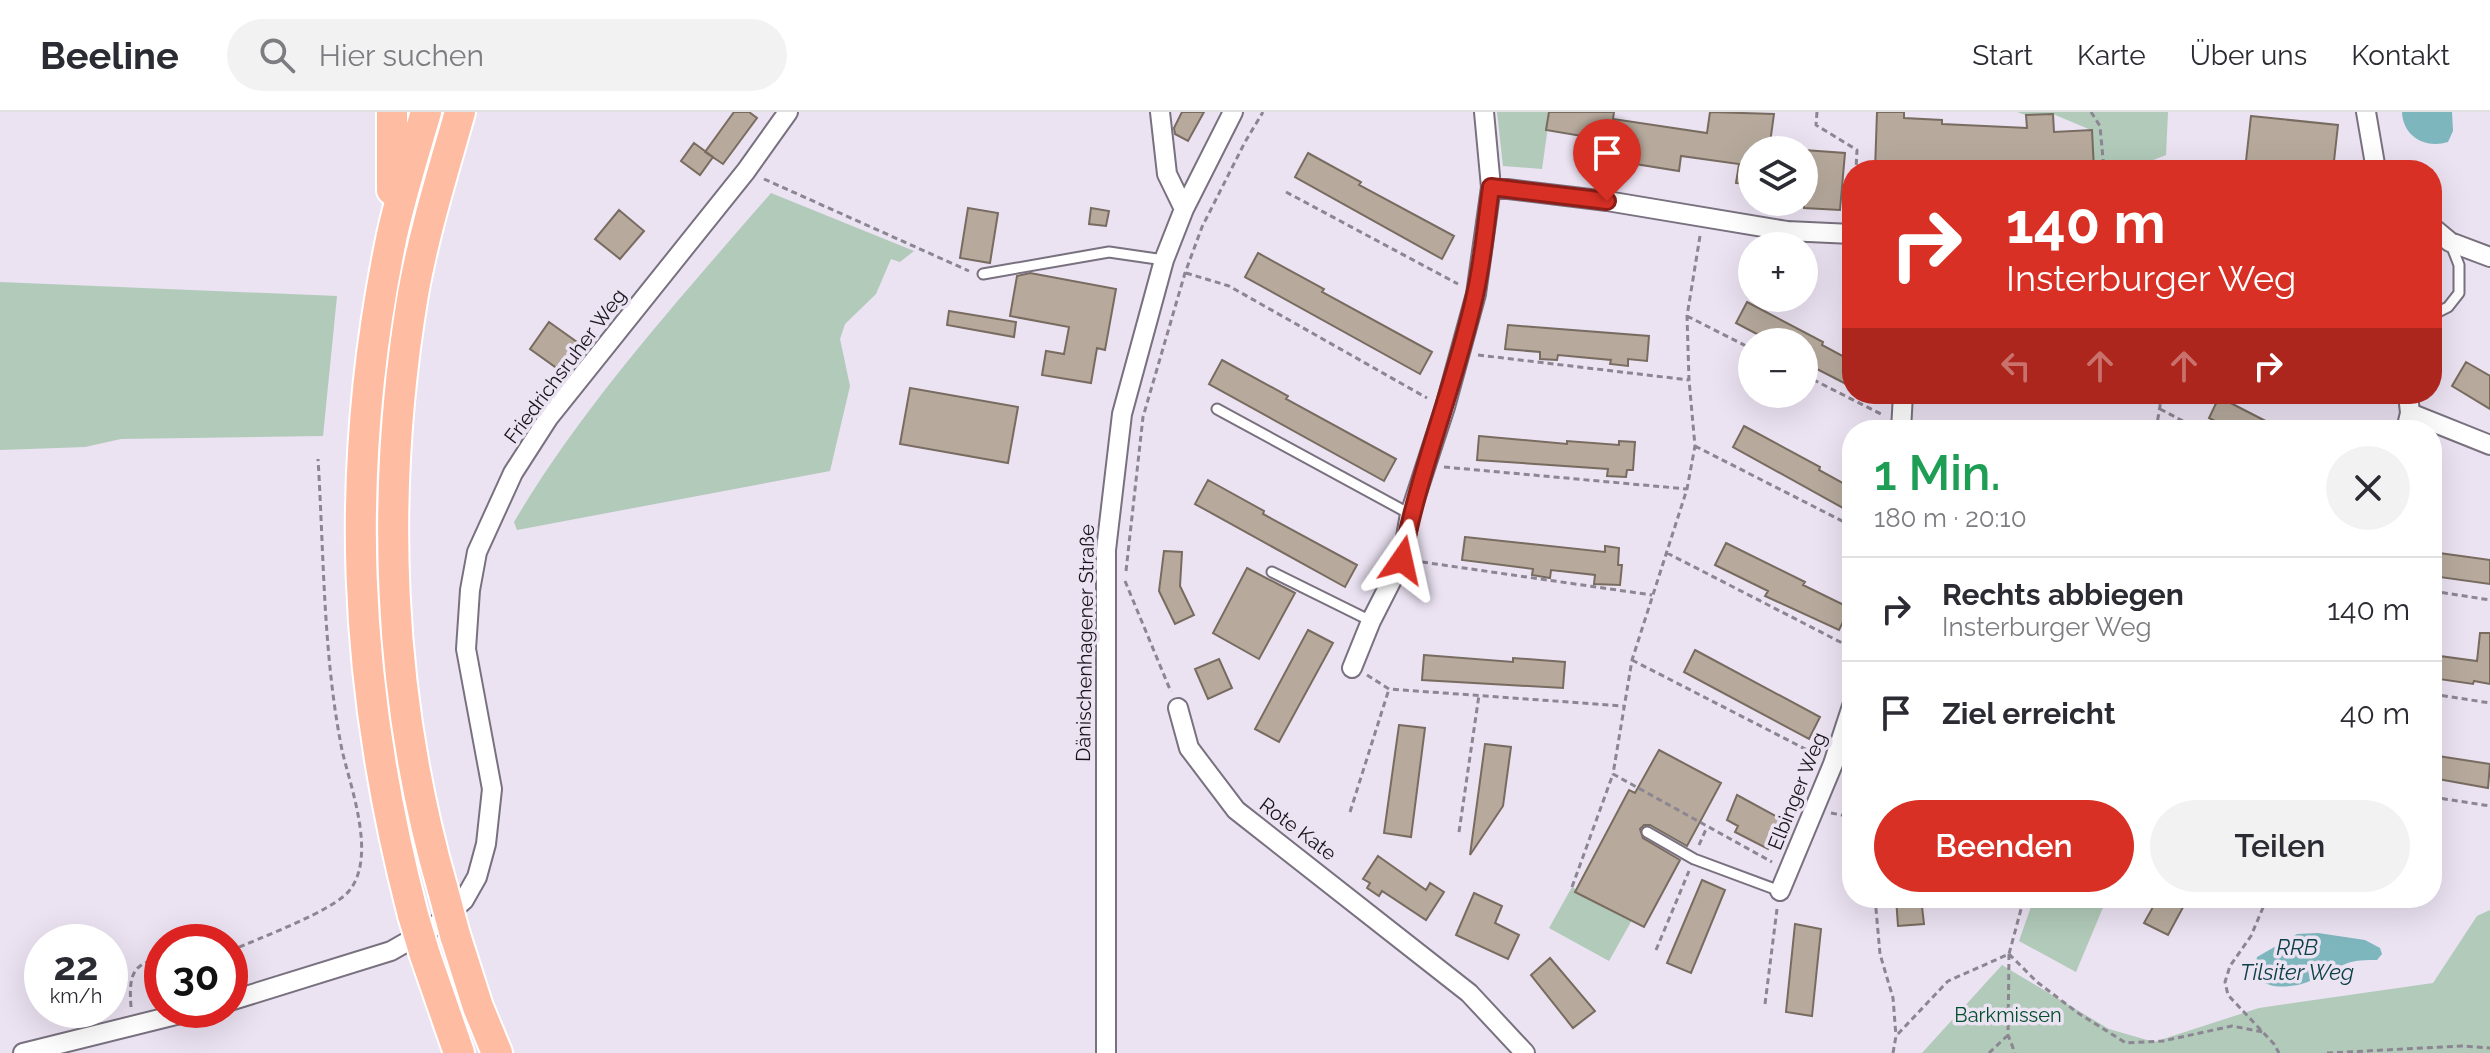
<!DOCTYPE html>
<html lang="de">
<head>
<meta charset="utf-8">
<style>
  :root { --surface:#fff; --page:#f2f2f3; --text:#2b2b33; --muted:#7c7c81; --line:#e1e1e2; --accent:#d93025 }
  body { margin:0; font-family:Raleway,sans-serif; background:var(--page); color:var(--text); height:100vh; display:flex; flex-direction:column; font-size:30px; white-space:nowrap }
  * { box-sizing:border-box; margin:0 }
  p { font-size:26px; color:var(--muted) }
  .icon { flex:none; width:44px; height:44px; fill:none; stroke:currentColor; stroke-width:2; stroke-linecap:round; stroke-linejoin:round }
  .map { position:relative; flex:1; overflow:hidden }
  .sheet { position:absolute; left:1842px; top:308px; width:600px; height:488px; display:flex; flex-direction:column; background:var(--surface); border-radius:32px; box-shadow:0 8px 32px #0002 }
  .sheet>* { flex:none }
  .guide { position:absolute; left:1842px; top:48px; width:600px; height:244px; border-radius:32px; box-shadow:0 8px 32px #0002; background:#d93025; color:#fff; overflow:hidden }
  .buttons { position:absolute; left:1738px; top:24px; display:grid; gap:16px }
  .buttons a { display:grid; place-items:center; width:80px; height:80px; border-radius:50%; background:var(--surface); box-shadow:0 8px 32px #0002; font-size:40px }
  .speed { position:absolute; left:24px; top:812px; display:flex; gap:16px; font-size:40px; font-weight:700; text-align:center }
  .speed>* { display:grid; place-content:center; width:104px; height:104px; border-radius:50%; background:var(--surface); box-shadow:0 8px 32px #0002; line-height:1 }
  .speed small { font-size:20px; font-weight:400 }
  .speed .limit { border:12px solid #d22; background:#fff; color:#111 }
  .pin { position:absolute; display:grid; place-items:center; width:68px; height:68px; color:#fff; margin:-82px -34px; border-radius:50% 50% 50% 0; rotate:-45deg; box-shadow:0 0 8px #0007 }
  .pin .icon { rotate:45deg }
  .me { position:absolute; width:88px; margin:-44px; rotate:11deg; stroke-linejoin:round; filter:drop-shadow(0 0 6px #0008) }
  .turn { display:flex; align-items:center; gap:28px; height:168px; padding:0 32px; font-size:36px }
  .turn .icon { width:104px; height:104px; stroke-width:2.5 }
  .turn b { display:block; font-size:56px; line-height:68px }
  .lanes { display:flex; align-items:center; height:76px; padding:0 32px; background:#0003; justify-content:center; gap:40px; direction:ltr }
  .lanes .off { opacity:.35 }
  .round { display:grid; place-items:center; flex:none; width:84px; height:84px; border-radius:42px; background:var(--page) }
  .overview { display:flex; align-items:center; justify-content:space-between; height:136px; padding:0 32px }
  h1 { font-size:48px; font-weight:600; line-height:60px; color:#1e9e55 }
  .button { display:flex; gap:16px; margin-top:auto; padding:16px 32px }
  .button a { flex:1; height:92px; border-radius:48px; background:var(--accent); color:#fff; font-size:32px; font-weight:600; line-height:92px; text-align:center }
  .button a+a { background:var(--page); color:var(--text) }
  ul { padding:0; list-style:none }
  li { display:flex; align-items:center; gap:24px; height:104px; padding:0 32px; border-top:2px solid var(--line) }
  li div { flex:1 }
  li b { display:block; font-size:30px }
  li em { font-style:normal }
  header { display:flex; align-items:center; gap:48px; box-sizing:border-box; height:112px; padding:0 40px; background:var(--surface); border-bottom:2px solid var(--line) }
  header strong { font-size:38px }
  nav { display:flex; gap:44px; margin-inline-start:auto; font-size:28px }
  .search { width:560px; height:72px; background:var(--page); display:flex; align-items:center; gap:20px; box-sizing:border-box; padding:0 28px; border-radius:44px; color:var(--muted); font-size:30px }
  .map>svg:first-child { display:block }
  .green { fill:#b1cab9 }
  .water { fill:#7eb6be }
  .building { fill:#b7aa9d; stroke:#786b60; stroke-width:2 }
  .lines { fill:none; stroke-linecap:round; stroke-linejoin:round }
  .service-casing { stroke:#79717f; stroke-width:13 }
  .minor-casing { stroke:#79717f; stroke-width:22 }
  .trunk-casing { stroke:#fff; stroke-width:34 }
  .path { stroke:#8c8692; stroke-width:3; stroke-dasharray:6 4; stroke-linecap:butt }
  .service { stroke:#fff; stroke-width:9 }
  .minor { stroke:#fff; stroke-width:18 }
  .trunk { stroke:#febca3; stroke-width:30 }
  .trunk-bridge-casing { stroke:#fff; stroke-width:34; stroke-linecap:butt }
  .trunk-bridge { stroke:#febca3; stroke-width:30 }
  .route-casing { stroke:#8d1f18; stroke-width:20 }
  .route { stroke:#d93025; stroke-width:14 }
  .labels { text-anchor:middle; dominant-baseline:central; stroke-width:7; stroke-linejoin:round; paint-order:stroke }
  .street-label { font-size:20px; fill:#17141a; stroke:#ebe2f2 }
  .park-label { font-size:20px; fill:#024f2c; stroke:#ebe2f2 }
  .water-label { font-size:22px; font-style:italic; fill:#0c4148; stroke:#ebe2f2 }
</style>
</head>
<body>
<header>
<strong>Beeline</strong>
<div class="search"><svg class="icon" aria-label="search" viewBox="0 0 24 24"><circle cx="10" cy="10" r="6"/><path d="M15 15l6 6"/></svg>Hier suchen</div>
<nav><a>Start</a><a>Karte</a><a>Über uns</a><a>Kontakt</a></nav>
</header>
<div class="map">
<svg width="2490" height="941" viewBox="0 0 2490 941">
  <rect width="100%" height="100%" fill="#ebe2f2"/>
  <!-- green -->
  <path class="green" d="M 1497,0 L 1550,0 L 1542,57 L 1503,54 Z
    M 2017,0 L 2168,0 L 2166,43 L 2146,51 L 2143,58 L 2094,58 L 2091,18 L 2053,2 L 2026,3 Z
    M 771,81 L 914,139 L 900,150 L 891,147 L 876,182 L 845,212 L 840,227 L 850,274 L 830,359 L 517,418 L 514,410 C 583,293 682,184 771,81 Z
    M 0,170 L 337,184 L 323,324 L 121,327 L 85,335 L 0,338 Z
    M 1572,775 L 1632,808 L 1609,849 L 1549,816 Z
    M 2034,786 L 2107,786 L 2076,860 L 2019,829 Z
    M 2490,798 L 2490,941 L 1922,941 L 2002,853 L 2109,917 L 2154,930 L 2259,896 L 2433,871 L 2477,804 Z"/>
  <!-- water -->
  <path class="water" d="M 2402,0 L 2452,0 L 2453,19 L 2448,30 C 2426,37 2403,25 2402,0 Z
    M 2318,821 L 2365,828 L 2380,836 L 2382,842 L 2377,848 C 2369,848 2359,848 2351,850 C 2335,855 2313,870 2298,873 C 2274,877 2251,875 2257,845 L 2297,822 Z"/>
  <!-- building -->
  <path class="building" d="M 734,0 L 749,0 L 757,6 L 723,52 L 705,40 Z
    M 1182,0 L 1204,0 L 1188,29 L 1175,22 L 1174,16 Z
    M 1549,0 L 1614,0 L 1613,7 L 1707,21 L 1710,0 L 1774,2 L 1769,38 L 1752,38 L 1752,73 L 1736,71 L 1739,52 L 1681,44 L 1679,59 L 1579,43 L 1582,24 L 1546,18 Z
    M 1877,0 L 1904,0 L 1904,6 L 1942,8 L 1942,12 L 2027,16 L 2026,3 L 2053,2 L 2054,20 L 2092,18 L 2094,58 L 1875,58 Z
    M 2251,4 L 2338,13 L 2333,58 L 2262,51 L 2261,58 L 2245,58 Z
    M 694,31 L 713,45 L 700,63 L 681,49 Z
    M 1804,38 L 1845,41 L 1840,98 L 1804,96 Z
    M 1308,41 L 1361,70 L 1359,73 L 1454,124 L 1442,147 L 1295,65 Z
    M 968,96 L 998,101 L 990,151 L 960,146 Z
    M 1091,96 L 1109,99 L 1106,114 L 1089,112 Z
    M 619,98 L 644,119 L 620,147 L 595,127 Z
    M 1258,141 L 1324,177 L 1322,180 L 1432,240 L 1420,262 L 1245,165 Z
    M 1030,161 L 1116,177 L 1105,238 L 1097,236 L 1091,271 L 1042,263 L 1046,239 L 1064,242 L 1069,215 L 1010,204 L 1017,164 Z
    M 1747,190 L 1823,230 L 1822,233 L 1852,249 L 1852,275 L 1811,254 L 1812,251 L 1804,247 L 1804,230 L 1772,230 L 1736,211 Z
    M 949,199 L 1016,210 L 1014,225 L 947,213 Z
    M 549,210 L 577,230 L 558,257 L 530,237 Z
    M 1508,213 L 1649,224 L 1647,249 L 1628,247 L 1628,254 L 1610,252 L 1611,248 L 1558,243 L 1557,248 L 1540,247 L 1540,240 L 1505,237 Z
    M 1222,248 L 1288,284 L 1286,287 L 1396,347 L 1384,369 L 1209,272 Z
    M 2466,250 L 2490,264 L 2490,297 L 2452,274 Z
    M 910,276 L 1018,295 L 1008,351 L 900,332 Z
    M 2219,285 L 2283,318 L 2232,318 L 2209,306 Z
    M 1744,314 L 1820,355 L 1819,358 L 1852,376 L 1852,401 L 1733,335 Z
    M 1479,324 L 1567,332 L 1567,329 L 1619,333 L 1619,329 L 1635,330 L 1633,358 L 1627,358 L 1626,365 L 1607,364 L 1608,357 L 1477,348 Z
    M 1208,368 L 1264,399 L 1263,402 L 1357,453 L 1345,475 L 1195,392 Z
    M 1465,425 L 1605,440 L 1605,434 L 1619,436 L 1618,453 L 1622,453 L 1620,473 L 1594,472 L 1595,463 L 1551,458 L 1550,466 L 1532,463 L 1533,457 L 1462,448 Z
    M 1726,431 L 1805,470 L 1803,473 L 1850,496 L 1839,518 L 1765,484 L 1768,479 L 1715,453 Z
    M 1164,439 L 1182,440 L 1180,474 L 1194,503 L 1175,512 L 1159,479 Z
    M 2432,440 L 2490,448 L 2490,472 L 2432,464 Z
    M 1247,456 L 1295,481 L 1259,547 L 1213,521 Z
    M 1308,518 L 1333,531 L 1279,630 L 1255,617 Z
    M 2480,521 L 2490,521 L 2490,572 L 2474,569 L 2473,572 L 2432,566 L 2432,543 L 2477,549 Z
    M 1695,538 L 1820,605 L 1809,627 L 1684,560 Z
    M 1424,543 L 1513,550 L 1513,546 L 1565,550 L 1563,576 L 1422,568 Z
    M 1219,547 L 1232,576 L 1208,587 L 1195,557 Z
    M 1399,613 L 1425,616 L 1411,725 L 1384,721 Z
    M 1485,632 L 1511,635 L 1503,694 L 1470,743 Z
    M 1659,638 L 1721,671 L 1687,734 L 1650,713 L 1644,713 L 1640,717 L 1643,726 L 1680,748 L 1644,815 L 1575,780 L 1629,678 L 1635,681 Z
    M 2438,644 L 2490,652 L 2488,676 L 2432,666 L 2432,646 L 2438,647 Z
    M 1737,683 L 1783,708 L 1768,737 L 1735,720 L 1738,714 L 1727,708 Z
    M 1378,744 L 1426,778 L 1430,771 L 1444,780 L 1426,808 L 1382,779 L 1379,784 L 1367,776 L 1370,771 L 1363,767 Z
    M 1702,768 L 1725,778 L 1691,861 L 1667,851 Z
    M 1474,781 L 1502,794 L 1495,811 L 1519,823 L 1508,847 L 1456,823 Z
    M 1896,786 L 1921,786 L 1924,812 L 1898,814 Z
    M 2158,786 L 2188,786 L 2168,823 L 2144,811 Z
    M 1795,812 L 1821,817 L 1812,904 L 1786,900 Z
    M 1550,846 L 1595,899 L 1573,916 L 1531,863 Z"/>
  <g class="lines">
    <!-- service casing -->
    <g class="service-casing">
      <path id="service" d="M 983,162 L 1109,140 L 1164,148
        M 2432,203 L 2448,195 L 2459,181 L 2459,153 L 2450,130
        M 1217,297 L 1410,402
        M 1272,460 L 1371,509
        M 1647,720 L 1694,747 L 1780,779"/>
    </g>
    <!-- minor casing -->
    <g class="minor-casing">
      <path id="minor" d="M 1160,0 L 1167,62 L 1184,97
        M 2366,0 L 2376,58
        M 1491,75 L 1607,89 L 1787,119 L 1852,122
        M 2432,115 L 2450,130 L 2490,145
        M 2410,301 L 2490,333
        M 1901,318 L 1903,282
        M 2406,318 L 2410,301 L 2408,282
        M 1352,556 L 1371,509 L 1402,448 L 1410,402 L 1445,295 L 1476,182 L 1491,75 L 1484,0
        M 1178,596 L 1189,636 L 1236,698 L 1469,881 L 1525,941
        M 1780,779 L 1833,652 L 1852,594
        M 230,889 L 391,839 L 435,814 L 464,788 L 477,765 L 486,732 L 492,677 L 466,537 L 470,478 L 477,440 L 513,361 L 549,305 L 746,59 L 788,0
        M 23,941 L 196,898
        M 1106,941 L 1106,438 L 1122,302 L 1164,148 L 1184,97 L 1233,0"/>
    </g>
    <!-- trunk casing -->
    <g class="trunk-casing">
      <path id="trunk" d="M 392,78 L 392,0
        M 443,778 C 387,585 380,380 413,182 C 424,120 443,60 460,0
        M 413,803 C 353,572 343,358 392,123 C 401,82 414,41 426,0
        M 455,823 L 478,895 L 497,941
        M 425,843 L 459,941"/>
    </g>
    <!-- path -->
    <path class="path" d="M 1817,0 L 1816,13 L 1857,38 L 1856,58
      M 2091,0 L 2100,14 L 2104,58
      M 764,67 L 969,159
      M 1286,80 L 1458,172
      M 1700,124 L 1687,204 L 1689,268 L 1695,334 L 1687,377 L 1632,548 L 1613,662 L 1772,750
      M 1186,161 L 1229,174 L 1427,286
      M 1687,204 L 1752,237
      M 1478,243 L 1689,268
      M 1804,263 L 1883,303
      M 2160,297 L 2200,318
      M 2156,318 L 2162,282
      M 1695,334 L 1852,414
      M 1444,355 L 1687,377
      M 1667,441 L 1852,536
      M 1422,450 L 1652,483
      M 1126,459 L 1143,305 L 1185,161 L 1202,115 L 1245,30 L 1263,0
      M 1125,469 L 1171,580
      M 2432,479 L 2490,488
      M 1632,548 L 1817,643
      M 1367,563 L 1389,577 L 1623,594
      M 2432,582 L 2490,591
      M 2432,685 L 2490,694
      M 1350,700 L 1389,577
      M 1831,701 L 1852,705
      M 1459,720 L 1479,583
      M 1699,733 L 1707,715
      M 1572,775 L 1613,662
      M 1875,786 L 1880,842 L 1893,886 L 1896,924
      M 2267,786 L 2251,824 L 2230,854 L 2225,870 L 2228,883 L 2274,932 L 2279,941
      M 2136,790 L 2138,786
      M 1656,838 L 1689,759
      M 230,839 C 257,827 333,799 349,779 C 377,745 351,677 342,638 C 323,543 324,443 318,347
      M 2009,842 L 2037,870 L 2078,901 L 2126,931 L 2163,929 L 2232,914 L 2263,920
      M 2009,842 L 2008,923 L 2015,941
      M 1765,892 L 1777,797
      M 131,895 C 129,867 130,850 162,847
      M 1893,941 L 1896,924 L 1948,869 L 2009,842 L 2024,786
      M 1989,941 L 2007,924
      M 2327,941 L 2462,934 L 2490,936"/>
    <!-- service -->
    <use href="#service" class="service"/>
    <!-- minor -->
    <use href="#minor" class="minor"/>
    <!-- trunk -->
    <use href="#trunk" class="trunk"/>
    <!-- trunk-bridge casing -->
    <g class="trunk-bridge-casing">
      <path id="trunk-bridge" d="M 443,778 L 455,823
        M 413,803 L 425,843"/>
    </g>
    <!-- trunk-bridge -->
    <use href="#trunk-bridge" class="trunk-bridge"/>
  </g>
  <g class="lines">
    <!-- route casing -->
    <g class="route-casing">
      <path id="route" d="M 1402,448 C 1419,358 1455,273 1475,183 C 1483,148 1486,111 1491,75 L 1607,89"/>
    </g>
    <!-- route -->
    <use href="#route" class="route"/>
  </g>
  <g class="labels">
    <!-- street labels -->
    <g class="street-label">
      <text transform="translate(565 254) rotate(-53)">Friedrichsruher Weg</text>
      <text transform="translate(1085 531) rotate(-89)">Dänischenhagener Straße</text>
      <text transform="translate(1797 679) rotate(-68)">Elbinger Weg</text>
      <text transform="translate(1298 717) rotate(37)">Rote Kate</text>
    </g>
    <!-- park labels -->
    <g class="park-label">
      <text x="2008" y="903">Barkmissen</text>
    </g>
    <!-- water labels -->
    <g class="water-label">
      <text x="2297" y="835">RRB<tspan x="2297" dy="25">Tilsiter Weg</tspan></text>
    </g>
  </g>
</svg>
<div class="buttons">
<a><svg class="icon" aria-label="layers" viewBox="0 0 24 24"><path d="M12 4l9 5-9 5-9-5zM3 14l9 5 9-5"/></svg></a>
<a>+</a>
<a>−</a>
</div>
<div class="speed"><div>22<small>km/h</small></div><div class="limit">30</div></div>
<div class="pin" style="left:1607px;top:89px;background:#d93025"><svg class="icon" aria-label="arrive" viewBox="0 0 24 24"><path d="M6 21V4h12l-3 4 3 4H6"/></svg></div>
<svg class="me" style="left:1402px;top:448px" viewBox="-20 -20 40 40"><path d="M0-17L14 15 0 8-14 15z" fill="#d93025" stroke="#fff" stroke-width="4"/></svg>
<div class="guide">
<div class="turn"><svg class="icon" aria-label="right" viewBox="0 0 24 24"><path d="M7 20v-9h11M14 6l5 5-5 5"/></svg><div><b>140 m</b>Insterburger Weg</div></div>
<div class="lanes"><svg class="icon off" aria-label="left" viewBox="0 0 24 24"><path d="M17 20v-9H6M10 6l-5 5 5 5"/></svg><svg class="icon off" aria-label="ahead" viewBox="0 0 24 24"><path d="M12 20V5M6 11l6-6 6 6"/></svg><svg class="icon off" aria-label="ahead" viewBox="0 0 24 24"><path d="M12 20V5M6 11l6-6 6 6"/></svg><svg class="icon" aria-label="right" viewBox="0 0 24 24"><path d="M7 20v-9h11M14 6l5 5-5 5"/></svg></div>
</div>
<section class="sheet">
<div class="overview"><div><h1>1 Min.</h1><p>180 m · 20:10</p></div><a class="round"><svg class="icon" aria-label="close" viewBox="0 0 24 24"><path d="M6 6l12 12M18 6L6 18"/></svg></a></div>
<ul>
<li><svg class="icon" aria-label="right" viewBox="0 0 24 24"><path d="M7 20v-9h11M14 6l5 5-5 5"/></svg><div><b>Rechts abbiegen</b><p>Insterburger Weg</p></div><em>140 m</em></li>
<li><svg class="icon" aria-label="arrive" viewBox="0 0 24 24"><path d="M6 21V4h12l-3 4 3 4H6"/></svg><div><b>Ziel erreicht</b></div><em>40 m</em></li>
</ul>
<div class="button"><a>Beenden</a><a>Teilen</a></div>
</section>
</div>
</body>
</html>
